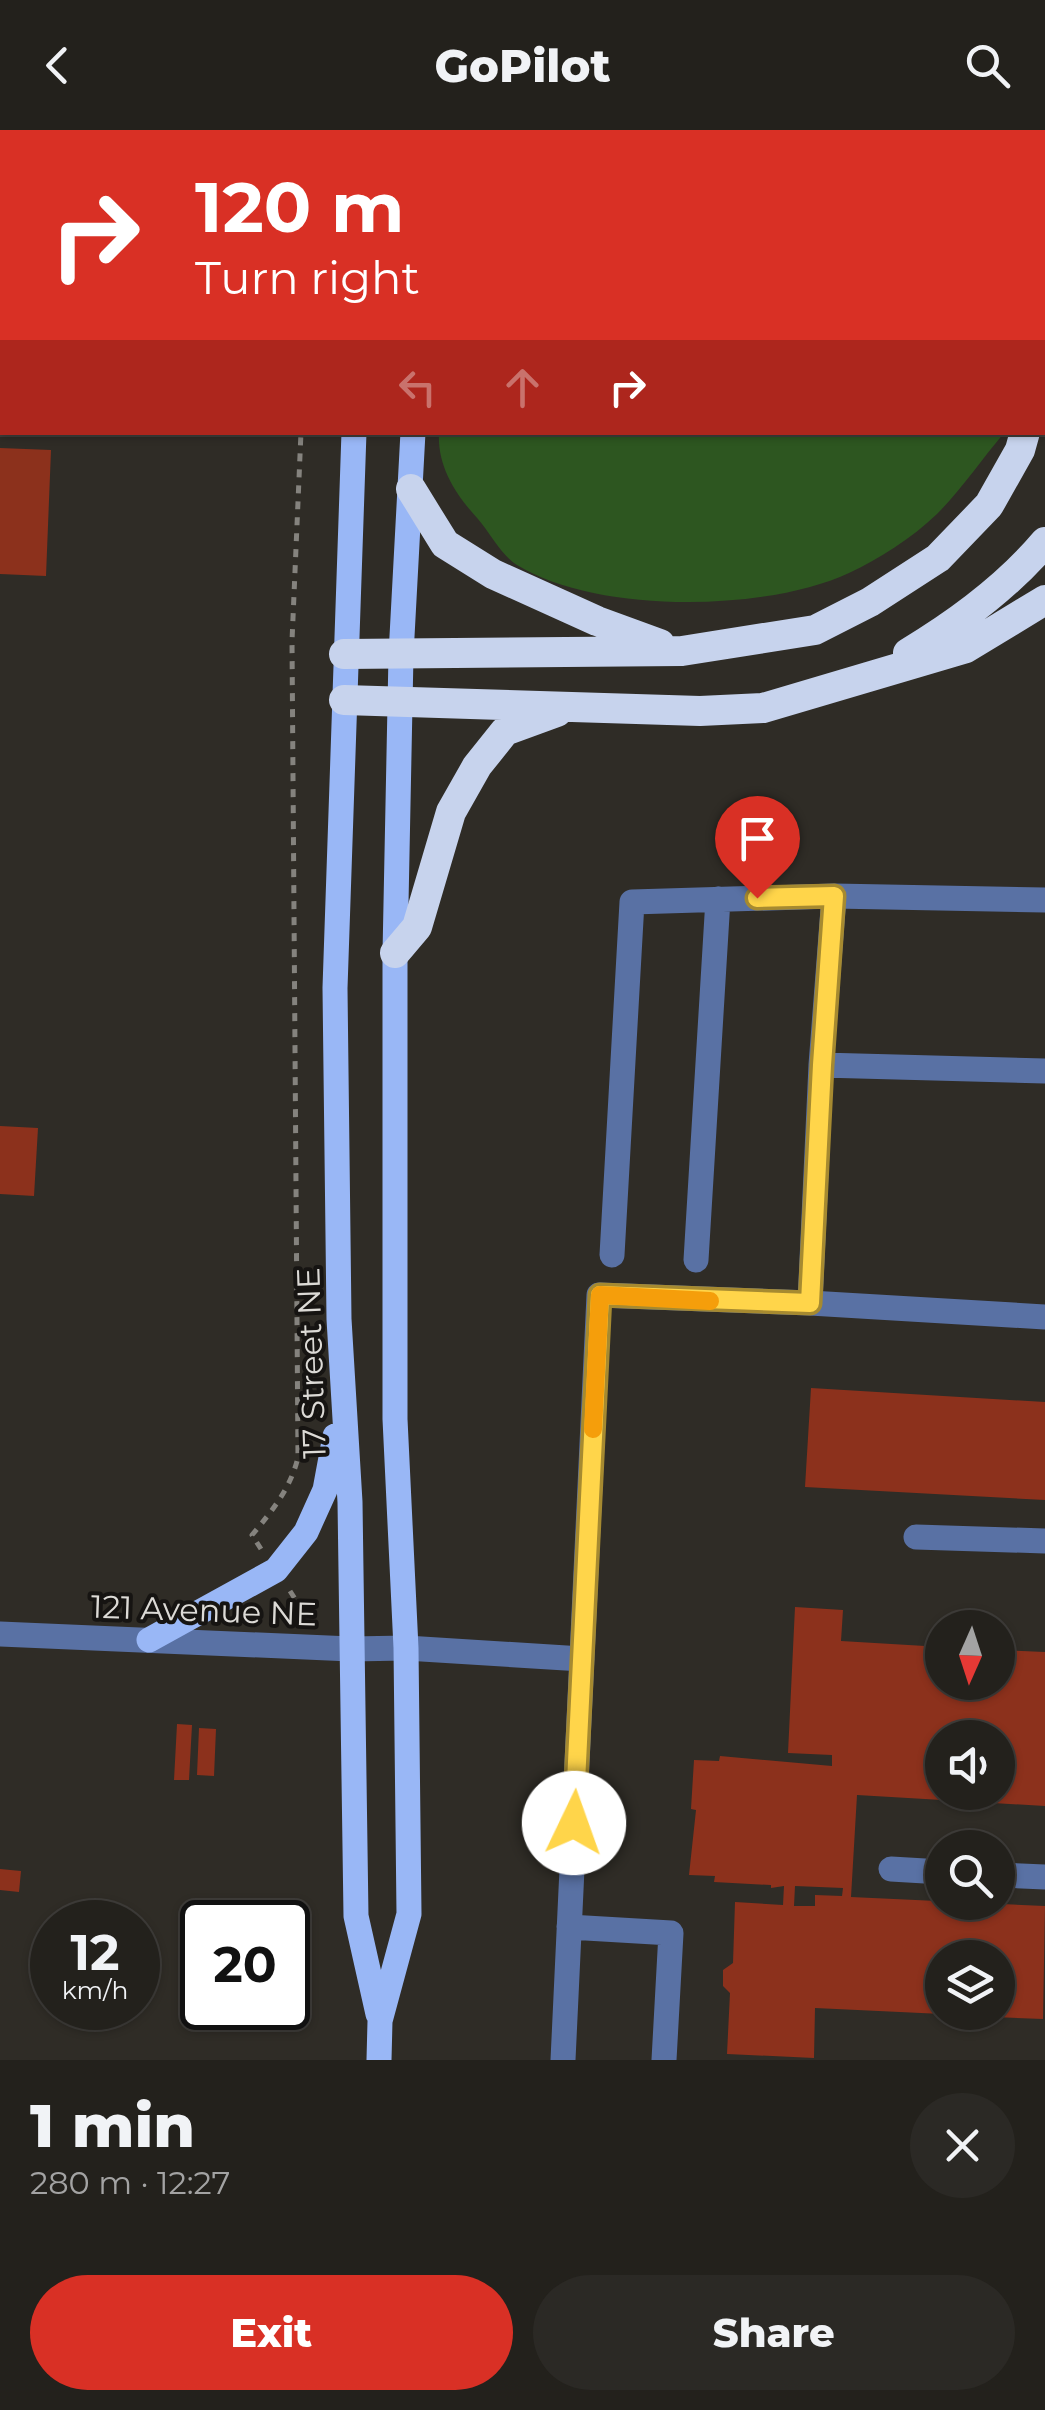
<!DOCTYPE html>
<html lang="en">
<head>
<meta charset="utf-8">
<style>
  :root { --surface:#23211c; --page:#2b2925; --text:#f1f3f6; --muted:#a3a3a3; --line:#403e3b; --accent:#d93025 }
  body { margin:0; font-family:Montserrat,sans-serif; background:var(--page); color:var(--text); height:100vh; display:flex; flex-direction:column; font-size:38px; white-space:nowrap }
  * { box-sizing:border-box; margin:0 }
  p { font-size:32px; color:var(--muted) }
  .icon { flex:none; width:55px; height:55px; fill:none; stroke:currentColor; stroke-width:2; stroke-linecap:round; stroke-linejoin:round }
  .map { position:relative; height:1930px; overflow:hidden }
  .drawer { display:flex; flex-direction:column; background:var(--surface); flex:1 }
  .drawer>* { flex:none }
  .top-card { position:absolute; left:0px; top:0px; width:1045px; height:305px; box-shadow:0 2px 8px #0004,0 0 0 2px var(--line); background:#d93025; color:#fff; overflow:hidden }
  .needle { width:65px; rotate:183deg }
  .buttons { position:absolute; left:925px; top:1480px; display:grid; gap:20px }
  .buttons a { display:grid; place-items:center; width:90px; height:90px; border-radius:50%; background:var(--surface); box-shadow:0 2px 8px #0004,0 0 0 2px var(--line); font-size:50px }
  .speed { position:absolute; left:30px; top:1770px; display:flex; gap:20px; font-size:50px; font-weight:700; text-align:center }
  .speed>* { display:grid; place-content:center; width:130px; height:130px; border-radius:50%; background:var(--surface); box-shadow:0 2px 8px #0004,0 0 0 2px var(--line); line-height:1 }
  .speed small { font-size:25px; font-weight:400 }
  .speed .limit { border:5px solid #111; border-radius:15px; background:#fff; color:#111 }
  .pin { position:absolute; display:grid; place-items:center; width:85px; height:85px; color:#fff; margin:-102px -42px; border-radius:50% 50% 50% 0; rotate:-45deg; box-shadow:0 0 10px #0007 }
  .pin .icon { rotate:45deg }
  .me { position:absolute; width:110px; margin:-55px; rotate:3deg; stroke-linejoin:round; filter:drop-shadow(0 0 8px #0008) }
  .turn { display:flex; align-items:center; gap:35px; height:210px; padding:0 30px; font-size:45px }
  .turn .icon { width:130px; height:130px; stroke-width:2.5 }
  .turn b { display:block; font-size:70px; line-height:85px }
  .lanes { display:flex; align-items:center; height:95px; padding:0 30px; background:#0003; justify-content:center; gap:50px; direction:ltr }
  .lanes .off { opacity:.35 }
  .round { display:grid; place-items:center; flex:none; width:105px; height:105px; border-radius:52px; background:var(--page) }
  .headline { display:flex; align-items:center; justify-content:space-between; height:170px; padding:0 30px }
  h1 { font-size:60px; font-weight:800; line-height:75px }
  .button { display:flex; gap:20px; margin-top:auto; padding:20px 30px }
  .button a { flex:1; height:115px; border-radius:60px; background:var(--accent); color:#fff; font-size:40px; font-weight:800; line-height:115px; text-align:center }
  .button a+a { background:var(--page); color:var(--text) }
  header { display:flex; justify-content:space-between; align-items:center; height:130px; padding:0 30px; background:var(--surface); font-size:45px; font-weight:800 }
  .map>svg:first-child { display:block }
  .green { fill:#2d5620 }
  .building { fill:#8c311c; fill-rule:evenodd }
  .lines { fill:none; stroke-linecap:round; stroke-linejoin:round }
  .path { stroke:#85837e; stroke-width:5; stroke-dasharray:8 8; stroke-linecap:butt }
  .minor { stroke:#5971a4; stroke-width:25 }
  .major { stroke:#99b7f6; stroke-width:25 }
  .highway { stroke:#c7d3ed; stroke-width:30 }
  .route-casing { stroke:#a68a30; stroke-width:25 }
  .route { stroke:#ffd54a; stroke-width:18 }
  .slow { stroke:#f59e0b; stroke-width:18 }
  .labels { text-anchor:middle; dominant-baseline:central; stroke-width:8; stroke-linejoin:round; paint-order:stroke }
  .street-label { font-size:32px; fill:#dcdad6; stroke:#161412 }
</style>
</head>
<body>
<header><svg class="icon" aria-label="back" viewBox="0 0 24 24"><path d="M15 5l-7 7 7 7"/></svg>GoPilot<svg class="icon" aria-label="search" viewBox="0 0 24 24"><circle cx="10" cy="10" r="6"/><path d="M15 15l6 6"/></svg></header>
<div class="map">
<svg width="1045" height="1930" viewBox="0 0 1045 1930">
  <rect width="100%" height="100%" fill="#2f2c26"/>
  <!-- green -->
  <path class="green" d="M 451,0 L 974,0 L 976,2 L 450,2 Z
    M 439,302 L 1004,302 L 1004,303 C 982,329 961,360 937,384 C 912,408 879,429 849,443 C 766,482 596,484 517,435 C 502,426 490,403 478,389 C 456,365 437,337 439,302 Z"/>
  <!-- building -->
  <path class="building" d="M 0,318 L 51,320 L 46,446 L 0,444 Z
    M 0,996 L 38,998 L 34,1066 L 0,1064 Z
    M 811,1258 L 1045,1272 L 1045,1370 L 805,1357 Z
    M 795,1477 L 843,1480 L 841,1511 L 942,1517 L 942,1552 L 998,1552 L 998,1520 L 1045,1522 L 1045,1676 L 857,1665 L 851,1767 L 1045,1776 L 1043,1889 L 970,1886 L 970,1882 L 998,1882 L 998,1828 L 942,1828 L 942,1884 L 815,1878 L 814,1928 L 727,1924 L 730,1863 L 723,1856 L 723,1840 L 733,1833 L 735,1772 L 783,1775 L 784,1756 L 771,1758 L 771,1755 L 714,1752 L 715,1746 L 689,1745 L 696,1680 L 691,1679 L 694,1630 L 719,1631 L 720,1626 L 832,1636 L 832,1625 L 788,1623 ZM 942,1608 L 998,1608 L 998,1662 L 942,1662 ZM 795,1756 L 843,1758 L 842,1766 L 815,1765 L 815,1776 L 794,1776 Z
    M 177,1594 L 192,1595 L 189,1650 L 174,1650 Z
    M 199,1598 L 216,1599 L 214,1646 L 197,1645 Z
    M 0,1739 L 21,1741 L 19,1762 L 0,1760 Z"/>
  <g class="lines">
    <!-- path -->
    <path class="path" d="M 319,2 L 320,0
      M 261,1419 L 252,1405 C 272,1381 291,1358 298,1327 L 292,511 L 301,302
      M 290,1461 L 299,1475 L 297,1492"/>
    <!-- minor -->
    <path class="minor" d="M 821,935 L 834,766 L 1045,770
      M 612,1125 L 632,772 L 834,766
      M 696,1130 L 718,769
      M 810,1173 L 821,935 L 1045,941
      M 916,1407 L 1045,1411
      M 0,1504 L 351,1519 L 406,1518 L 582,1529
      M 891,1739 L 942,1742
      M 998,1745 L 1045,1747
      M 569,1797 L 671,1803 L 664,1930
      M 563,1930 L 599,1165 L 810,1173 L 1045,1187"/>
    <!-- major -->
    <path class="major" d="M 367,2 L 367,0
      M 427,2 L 428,0
      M 354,302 L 335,858 L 339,1189 L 350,1372 L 356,1786 L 378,1884
      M 149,1510 L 276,1440 L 306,1402 L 325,1360 L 335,1306
      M 379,1930 L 380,1891 L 409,1784 L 406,1518 L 395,1289 L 395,823 L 401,525 L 413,302"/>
    <!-- highway -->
    <path class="highway" d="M 996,0 L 997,2
      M 1042,119 L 1045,128
      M 1042,248 L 1045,240
      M 411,359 L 445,414 L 493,444 L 597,491 L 660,514
      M 908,523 C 958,493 1007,457 1045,412
      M 344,524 L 682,521 L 815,500 L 870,472 L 938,428 L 989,375 L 1020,320 L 1025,302
      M 344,570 L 700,581 L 763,578 L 966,518 L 1045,470
      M 395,823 L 417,797 L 451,682 L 477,636 L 505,601 L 557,582"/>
  </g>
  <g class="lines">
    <!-- route casing -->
    <g class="route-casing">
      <path id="route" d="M 574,1693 L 600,1165 L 810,1173 L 822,935 L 834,766 L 757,768"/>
    </g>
    <!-- route -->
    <use href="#route" class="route"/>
    <!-- slow -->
    <path class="slow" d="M 593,1299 L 600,1165 L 710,1171"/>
  </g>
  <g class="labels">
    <!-- street labels -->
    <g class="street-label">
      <text transform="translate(311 1233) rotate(-92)">17 Street NE</text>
      <text transform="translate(204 1480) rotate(2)">121 Avenue NE</text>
    </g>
  </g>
</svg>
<div class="buttons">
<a><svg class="needle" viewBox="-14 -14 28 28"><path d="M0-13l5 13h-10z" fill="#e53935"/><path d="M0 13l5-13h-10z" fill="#a3a3a3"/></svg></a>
<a><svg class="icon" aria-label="sound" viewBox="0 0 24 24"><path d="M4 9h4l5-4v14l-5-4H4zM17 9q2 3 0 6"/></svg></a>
<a><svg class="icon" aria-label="search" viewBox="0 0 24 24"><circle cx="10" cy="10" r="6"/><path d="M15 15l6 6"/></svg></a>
<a><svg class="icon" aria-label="layers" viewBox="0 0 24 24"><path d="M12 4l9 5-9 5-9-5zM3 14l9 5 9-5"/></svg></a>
</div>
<div class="speed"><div>12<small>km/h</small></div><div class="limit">20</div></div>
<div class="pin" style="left:757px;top:768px;background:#d93025"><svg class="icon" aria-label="arrive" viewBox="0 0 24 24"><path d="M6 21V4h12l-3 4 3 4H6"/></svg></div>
<svg class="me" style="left:574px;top:1693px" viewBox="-20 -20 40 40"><circle r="19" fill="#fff"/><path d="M0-13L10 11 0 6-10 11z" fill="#ffd54a"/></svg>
<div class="top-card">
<div class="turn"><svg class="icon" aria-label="right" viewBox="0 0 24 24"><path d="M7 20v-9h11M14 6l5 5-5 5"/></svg><div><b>120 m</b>Turn right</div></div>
<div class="lanes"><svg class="icon off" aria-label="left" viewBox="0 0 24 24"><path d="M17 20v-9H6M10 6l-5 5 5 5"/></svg><svg class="icon off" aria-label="ahead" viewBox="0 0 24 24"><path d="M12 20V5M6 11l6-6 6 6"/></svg><svg class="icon" aria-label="right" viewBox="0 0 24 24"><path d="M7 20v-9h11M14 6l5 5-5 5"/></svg></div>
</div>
</div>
<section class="drawer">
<div class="headline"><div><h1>1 min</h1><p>280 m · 12:27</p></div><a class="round"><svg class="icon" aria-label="close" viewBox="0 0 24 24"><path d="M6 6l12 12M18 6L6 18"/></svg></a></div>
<div class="button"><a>Exit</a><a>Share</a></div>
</section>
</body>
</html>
